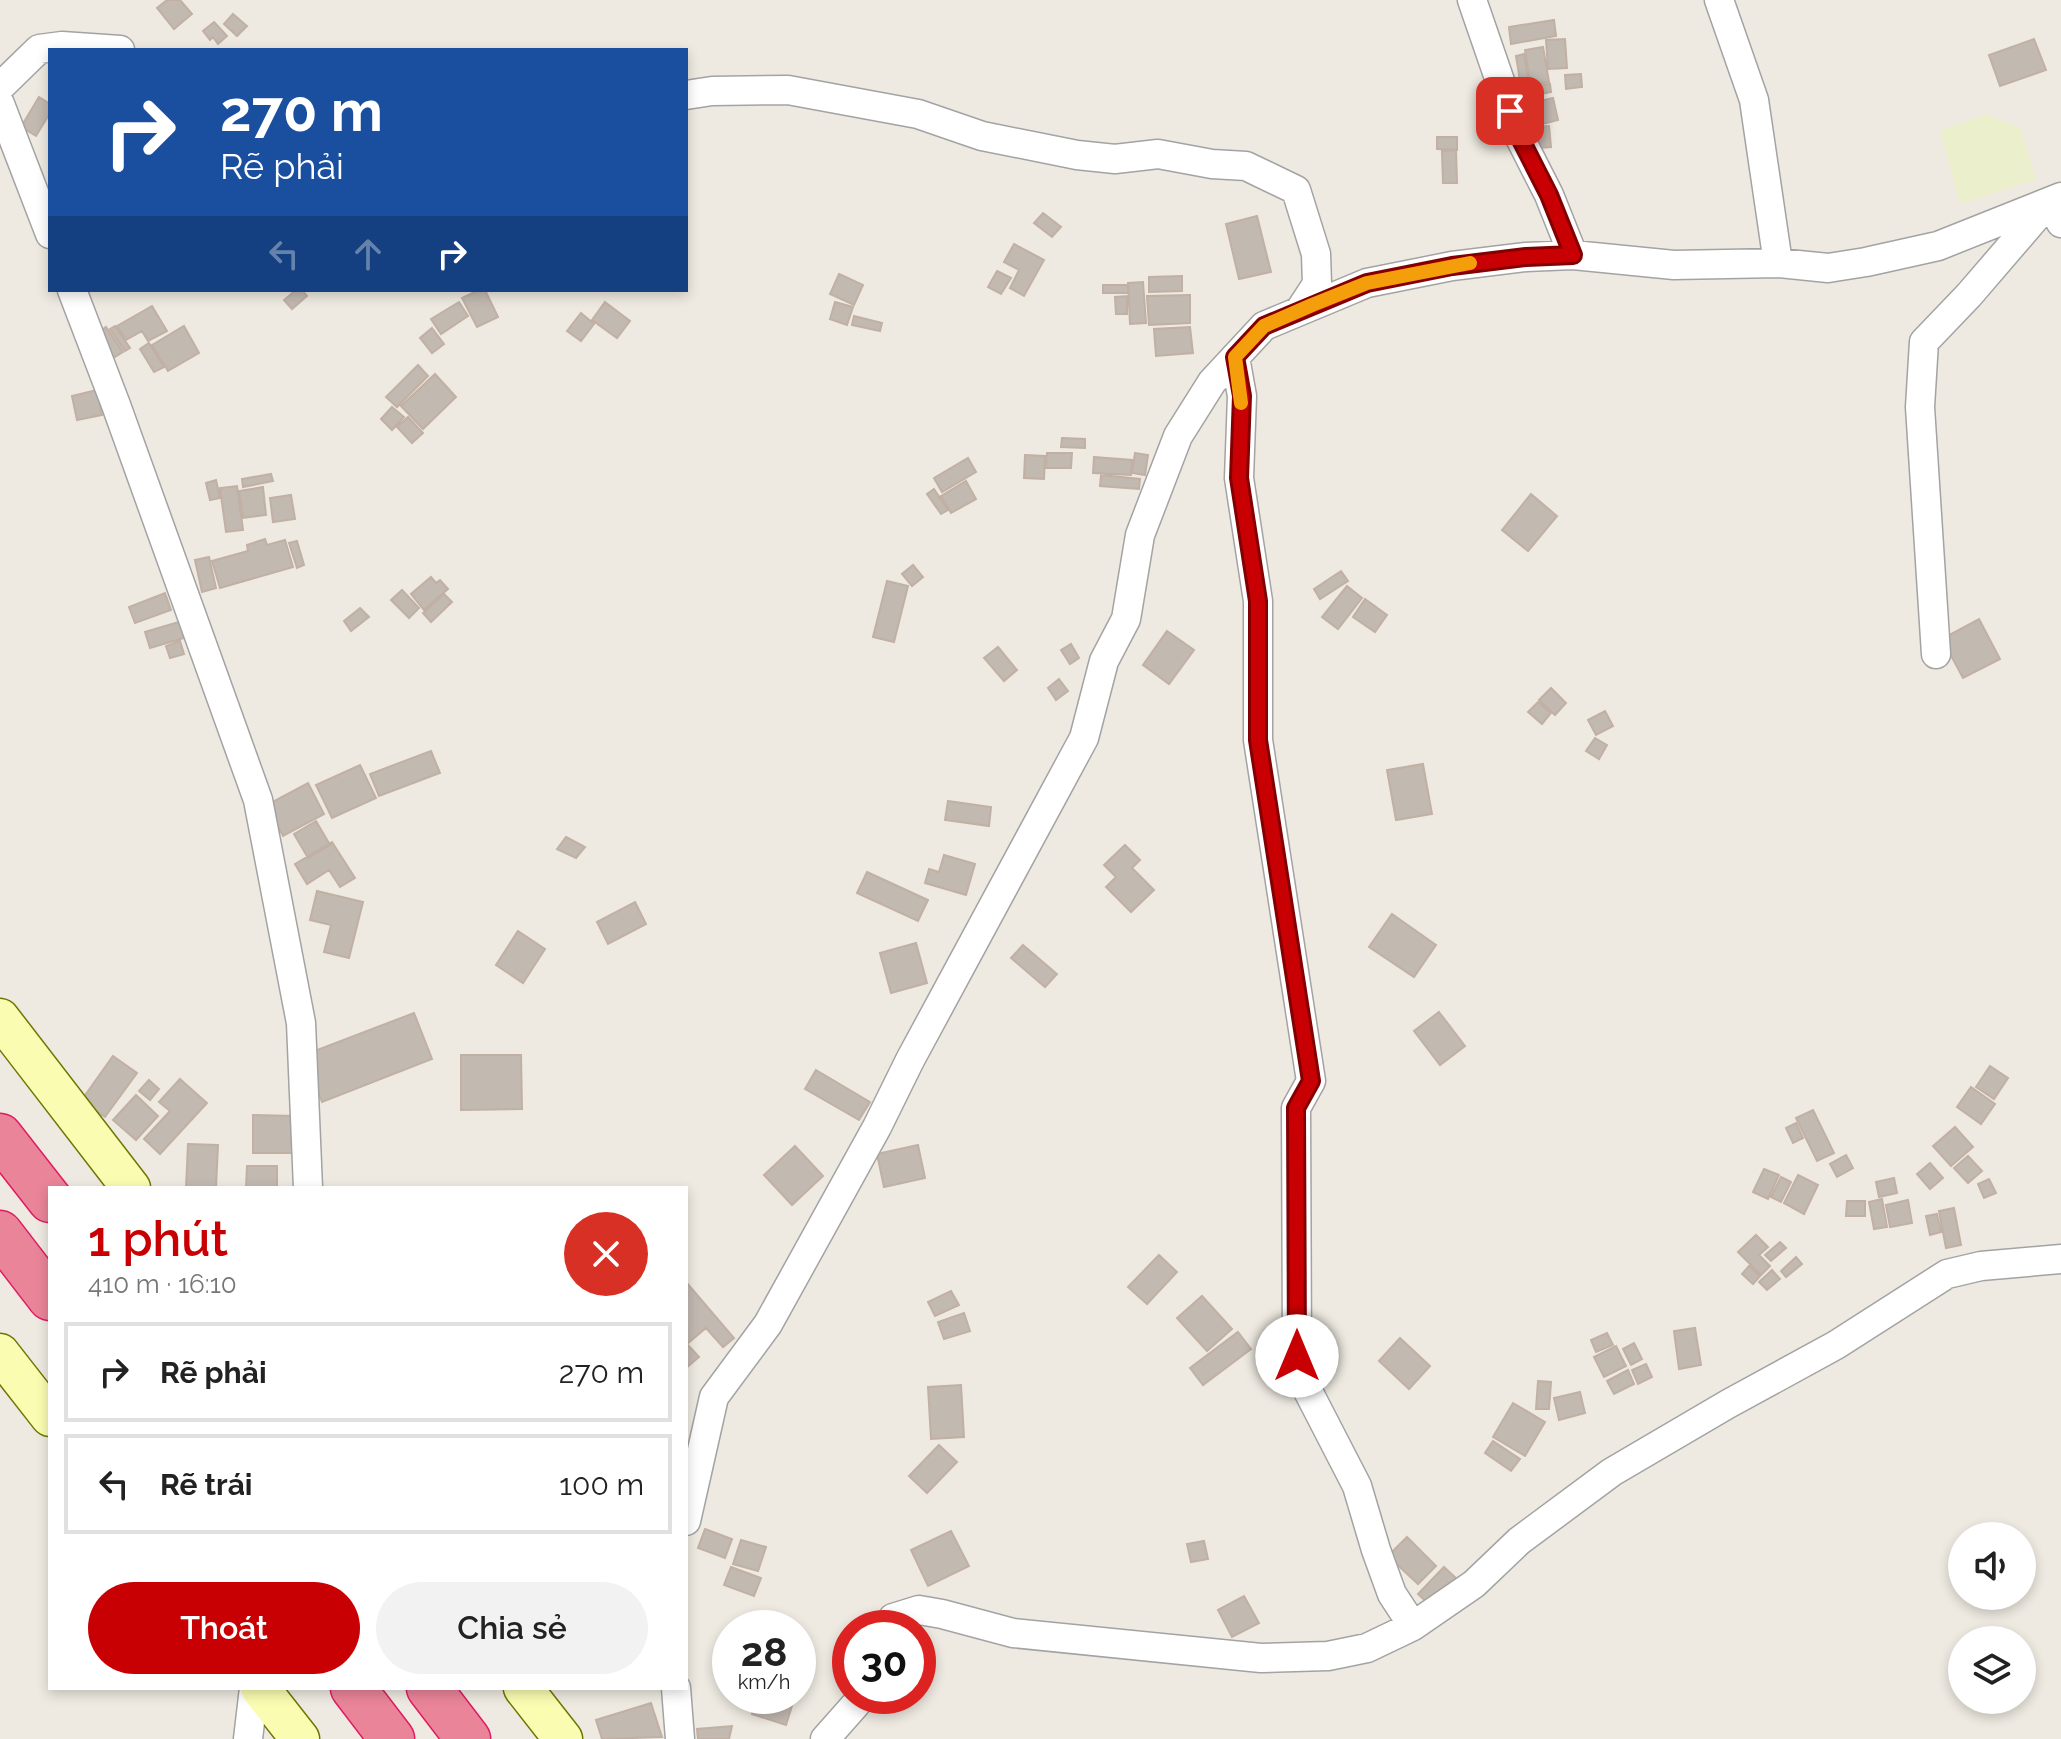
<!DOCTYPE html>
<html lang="vi">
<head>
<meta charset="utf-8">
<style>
  :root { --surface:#fff; --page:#f2f2f2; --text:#222; --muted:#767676; --line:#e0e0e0; --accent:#c90003 }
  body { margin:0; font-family:Raleway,sans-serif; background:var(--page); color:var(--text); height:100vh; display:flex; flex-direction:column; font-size:30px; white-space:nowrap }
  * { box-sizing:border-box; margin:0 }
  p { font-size:26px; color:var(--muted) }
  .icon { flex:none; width:44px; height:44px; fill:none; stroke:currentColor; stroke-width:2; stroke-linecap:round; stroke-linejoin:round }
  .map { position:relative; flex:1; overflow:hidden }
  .drawer { position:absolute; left:48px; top:1186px; width:640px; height:504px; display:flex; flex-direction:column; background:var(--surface); border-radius:0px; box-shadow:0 4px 12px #0003 }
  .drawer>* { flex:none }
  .guide { position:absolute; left:48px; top:48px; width:640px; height:244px; border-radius:0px; box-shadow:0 4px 12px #0003; background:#1a4fa0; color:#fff; overflow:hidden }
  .buttons { position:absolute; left:1948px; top:1522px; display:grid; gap:16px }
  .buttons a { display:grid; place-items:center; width:88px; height:88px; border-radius:50%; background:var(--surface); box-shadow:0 4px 12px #0003; font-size:40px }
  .speed { position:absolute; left:712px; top:1610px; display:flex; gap:16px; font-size:40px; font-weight:700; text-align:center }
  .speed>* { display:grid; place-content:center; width:104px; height:104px; border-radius:50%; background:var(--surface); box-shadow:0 4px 12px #0003; line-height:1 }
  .speed small { font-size:20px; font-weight:400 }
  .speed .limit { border:12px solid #d22; background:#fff; color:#111 }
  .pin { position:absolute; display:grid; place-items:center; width:68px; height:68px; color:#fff; margin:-34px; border-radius:16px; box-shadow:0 4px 12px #0006 }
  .me { position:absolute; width:88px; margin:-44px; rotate:0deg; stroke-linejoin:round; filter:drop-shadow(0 0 6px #0008) }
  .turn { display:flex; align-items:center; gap:28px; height:168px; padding:0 40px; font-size:36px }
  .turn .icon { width:104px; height:104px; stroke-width:2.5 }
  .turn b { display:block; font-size:56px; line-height:68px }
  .lanes { display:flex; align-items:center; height:76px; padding:0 40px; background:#0003; justify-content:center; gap:40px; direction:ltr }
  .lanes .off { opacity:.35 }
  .round { display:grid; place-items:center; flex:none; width:84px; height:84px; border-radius:42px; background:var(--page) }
  .headline { display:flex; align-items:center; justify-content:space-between; height:136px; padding:0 40px }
  h1 { font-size:48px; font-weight:600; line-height:60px; color:var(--accent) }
  .button { display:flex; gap:16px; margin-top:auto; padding:16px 40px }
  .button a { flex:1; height:92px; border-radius:48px; background:var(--accent); color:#fff; font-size:32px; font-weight:600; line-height:92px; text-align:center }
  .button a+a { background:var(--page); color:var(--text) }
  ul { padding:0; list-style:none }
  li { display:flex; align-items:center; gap:24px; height:100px; margin:0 16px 12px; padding:0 24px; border:4px solid var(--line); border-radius:0px }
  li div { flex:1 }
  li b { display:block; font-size:30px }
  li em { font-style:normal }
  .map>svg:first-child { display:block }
  .farmland { fill:#ecefcb }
  .building { fill:#c2b9b1; stroke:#c1b0a3; stroke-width:2 }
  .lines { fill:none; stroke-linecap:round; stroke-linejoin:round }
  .street-casing { stroke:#a3a3a3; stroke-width:31 }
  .secondary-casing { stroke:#6c7700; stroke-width:41 }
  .highway-casing { stroke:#e01b61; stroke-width:47 }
  .street { stroke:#fff; stroke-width:28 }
  .secondary { stroke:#fafcb1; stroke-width:38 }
  .highway { stroke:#ea8499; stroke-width:44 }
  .route-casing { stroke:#830002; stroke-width:20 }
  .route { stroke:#c90003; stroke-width:14 }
  .slow { stroke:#f59e0b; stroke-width:14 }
</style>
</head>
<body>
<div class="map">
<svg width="2061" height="1739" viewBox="0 0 2061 1739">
  <rect width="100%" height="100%" fill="#eeeae1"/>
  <!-- farmland -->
  <path class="farmland" d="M 1986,114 L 2020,128 L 2036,179 L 1960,204 L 1940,131 Z"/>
  <!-- building -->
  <path class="building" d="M 167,0 L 180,0 L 192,14 L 174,29 L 157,8 Z
    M 233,14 L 247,26 L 237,36 L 224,24 Z
    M 1554,20 L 1556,36 L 1511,44 L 1509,27 Z
    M 214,22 L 227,36 L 218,44 L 213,37 L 210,40 L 203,31 Z
    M 1565,39 L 1567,68 L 1548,69 L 1546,40 Z
    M 2034,39 L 2046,70 L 2000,86 L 1989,55 Z
    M 1543,47 L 1549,82 L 1530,85 L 1525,50 Z
    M 1524,54 L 1529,85 L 1521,87 L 1516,56 Z
    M 1581,74 L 1582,87 L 1566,89 L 1565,75 Z
    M 1550,84 L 1551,92 L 1527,97 L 1525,88 Z
    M 39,97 L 50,104 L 50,113 L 36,136 L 21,127 Z
    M 1553,98 L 1558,120 L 1534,126 L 1528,104 Z
    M 1549,126 L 1551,147 L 1539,148 L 1537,127 Z
    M 1437,137 L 1457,137 L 1457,150 L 1437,149 Z
    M 1456,150 L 1457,183 L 1443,183 L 1442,151 Z
    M 1043,213 L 1061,227 L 1052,237 L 1034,223 Z
    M 1257,216 L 1271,272 L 1239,279 L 1226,224 Z
    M 1014,244 L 1044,260 L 1024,296 L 1010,288 L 1019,270 L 1004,262 Z
    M 997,271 L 1011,278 L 1001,294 L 988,287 Z
    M 839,274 L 863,285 L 854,305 L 830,294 Z
    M 1182,276 L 1182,291 L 1149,292 L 1149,277 Z
    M 1143,282 L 1146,323 L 1130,324 L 1128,283 Z
    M 1103,285 L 1128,285 L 1128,293 L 1103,293 Z
    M 296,290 L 302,290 L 307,296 L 292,309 L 284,300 Z
    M 479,290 L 485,290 L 498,317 L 477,327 L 462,298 Z
    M 1190,295 L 1190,323 L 1149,325 L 1147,296 Z
    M 1127,296 L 1127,314 L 1116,314 L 1115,297 Z
    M 459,302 L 468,316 L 441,334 L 431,319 Z
    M 605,302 L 630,321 L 617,338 L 592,320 Z
    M 835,302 L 853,307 L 847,325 L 830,319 Z
    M 152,306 L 167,331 L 148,341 L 142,331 L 126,340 L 117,326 Z
    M 581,313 L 594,324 L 581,341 L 567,331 Z
    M 854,316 L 882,323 L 880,331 L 852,325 Z
    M 115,326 L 130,348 L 125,351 L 110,329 Z
    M 184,326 L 199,353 L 168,371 L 152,345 Z
    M 106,327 L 123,352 L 107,362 L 91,338 Z
    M 1190,327 L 1193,353 L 1156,356 L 1154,329 Z
    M 432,328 L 444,344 L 432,353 L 420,338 Z
    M 149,343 L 164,367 L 154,372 L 140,349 Z
    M 418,365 L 428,376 L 397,407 L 386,397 Z
    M 435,374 L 456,397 L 423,429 L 401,406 Z
    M 97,390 L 102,415 L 77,420 L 72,396 Z
    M 392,407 L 404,417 L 392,430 L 381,419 Z
    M 408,417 L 423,433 L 412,443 L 397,427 Z
    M 1062,438 L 1085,439 L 1085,448 L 1061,447 Z
    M 1047,453 L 1072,453 L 1071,468 L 1046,468 Z
    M 1135,453 L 1148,455 L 1145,475 L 1132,473 Z
    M 1025,455 L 1045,456 L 1044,479 L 1024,478 Z
    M 1094,457 L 1132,460 L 1131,475 L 1093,473 Z
    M 968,458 L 976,472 L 942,492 L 934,478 Z
    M 271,474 L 273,481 L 243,487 L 242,479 Z
    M 1101,475 L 1140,479 L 1139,489 L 1100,486 Z
    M 216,480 L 220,498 L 210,500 L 206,483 Z
    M 966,481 L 976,499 L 951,513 L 941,496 Z
    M 237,486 L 243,530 L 226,532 L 220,488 Z
    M 263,487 L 266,515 L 243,518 L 239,491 Z
    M 934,489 L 948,510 L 941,514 L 927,494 Z
    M 1531,494 L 1557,516 L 1528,551 L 1502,530 Z
    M 291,495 L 295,519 L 273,522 L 270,498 Z
    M 265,539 L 267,545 L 285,540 L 293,567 L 220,588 L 212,561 L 248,551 L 247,545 Z
    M 297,541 L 304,565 L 297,568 L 289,543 Z
    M 209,557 L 216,588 L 202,592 L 195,560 Z
    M 913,565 L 923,577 L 912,586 L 902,574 Z
    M 1341,571 L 1348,581 L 1320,599 L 1314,589 Z
    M 431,577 L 436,583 L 440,580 L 448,589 L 424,610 L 411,594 Z
    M 887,581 L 908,586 L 894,642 L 873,637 Z
    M 1347,586 L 1362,598 L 1338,629 L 1322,617 Z
    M 402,590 L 419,608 L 409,618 L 391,600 Z
    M 165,593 L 171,610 L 135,623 L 129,607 Z
    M 444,594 L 452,602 L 431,622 L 423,613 Z
    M 1365,599 L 1387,615 L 1375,632 L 1353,617 Z
    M 360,608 L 369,617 L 351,631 L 344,621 Z
    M 1979,619 L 2000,659 L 1963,678 L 1942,639 Z
    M 182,621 L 187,637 L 150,648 L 145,632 Z
    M 1167,631 L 1194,650 L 1169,684 L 1143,665 Z
    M 180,641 L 184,654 L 170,658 L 166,646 Z
    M 1071,644 L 1079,658 L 1070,664 L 1061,650 Z
    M 998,647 L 1017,670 L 1004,681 L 984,658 Z
    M 1059,679 L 1068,691 L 1056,700 L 1048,688 Z
    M 1551,688 L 1566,703 L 1555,715 L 1539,700 Z
    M 1538,702 L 1551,713 L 1542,724 L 1528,712 Z
    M 1605,711 L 1613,726 L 1596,735 L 1588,720 Z
    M 1595,738 L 1607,745 L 1599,759 L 1586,751 Z
    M 431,751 L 440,773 L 379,796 L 370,774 Z
    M 1423,764 L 1432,814 L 1396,820 L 1387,770 Z
    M 360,765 L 376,798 L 332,818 L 316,785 Z
    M 308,783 L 324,814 L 283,836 L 267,805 Z
    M 948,801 L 991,807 L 989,826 L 945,820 Z
    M 316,821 L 330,845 L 308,858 L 294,834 Z
    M 566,837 L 585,847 L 576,858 L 557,849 Z
    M 332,842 L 355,878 L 340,887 L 329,870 L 307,884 L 295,864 Z
    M 1125,845 L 1140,860 L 1132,868 L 1154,890 L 1131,912 L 1106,887 L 1116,877 L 1104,865 Z
    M 944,855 L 975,864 L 966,895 L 925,883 L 929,869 L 939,872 Z
    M 867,872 L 928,900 L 918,921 L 857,893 Z
    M 317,891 L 363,902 L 349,958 L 324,952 L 331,925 L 310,920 Z
    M 635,902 L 646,924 L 608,944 L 597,922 Z
    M 1392,914 L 1436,945 L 1414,977 L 1369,947 Z
    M 518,931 L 545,949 L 523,983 L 496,965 Z
    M 916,943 L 927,983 L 891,993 L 880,953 Z
    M 1023,945 L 1057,974 L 1045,987 L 1011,958 Z
    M 1439,1012 L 1465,1046 L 1440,1065 L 1414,1031 Z
    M 414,1013 L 432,1059 L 322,1102 L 304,1055 Z
    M 461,1055 L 521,1055 L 522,1109 L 461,1110 Z
    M 113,1056 L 137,1073 L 105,1117 L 81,1101 Z
    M 1990,1066 L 2008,1078 L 1994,1099 L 1976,1087 Z
    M 816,1070 L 870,1102 L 859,1120 L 805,1089 Z
    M 180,1079 L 207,1103 L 160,1154 L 144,1139 L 170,1111 L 159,1102 Z
    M 149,1080 L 159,1089 L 150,1100 L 139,1091 Z
    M 1971,1087 L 1995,1104 L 1981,1124 L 1957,1107 Z
    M 136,1095 L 158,1116 L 136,1140 L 113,1120 Z
    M 1813,1110 L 1834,1153 L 1817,1161 L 1796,1118 Z
    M 253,1115 L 296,1116 L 296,1153 L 253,1153 Z
    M 1796,1123 L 1803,1138 L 1793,1143 L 1786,1128 Z
    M 1955,1127 L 1973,1147 L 1951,1166 L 1933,1146 Z
    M 188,1144 L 218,1145 L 216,1188 L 186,1188 Z
    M 918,1145 L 925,1178 L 884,1187 L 877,1154 Z
    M 795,1146 L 823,1176 L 792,1205 L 764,1175 Z
    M 1846,1155 L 1853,1168 L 1837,1177 L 1830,1164 Z
    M 1968,1156 L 1982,1171 L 1968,1183 L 1954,1168 Z
    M 1930,1163 L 1943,1178 L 1930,1189 L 1917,1174 Z
    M 247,1166 L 277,1166 L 277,1188 L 246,1188 Z
    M 1764,1169 L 1779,1175 L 1768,1199 L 1753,1192 Z
    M 1798,1175 L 1818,1185 L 1804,1214 L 1784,1203 Z
    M 1781,1177 L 1791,1182 L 1781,1202 L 1771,1197 Z
    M 1894,1178 L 1897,1193 L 1879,1197 L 1876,1182 Z
    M 1989,1179 L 1996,1193 L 1984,1198 L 1978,1184 Z
    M 1882,1199 L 1887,1227 L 1874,1229 L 1869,1202 Z
    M 1908,1200 L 1912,1223 L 1890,1227 L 1886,1205 Z
    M 1847,1201 L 1865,1201 L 1865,1216 L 1846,1216 Z
    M 1954,1208 L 1961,1245 L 1946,1248 L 1939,1211 Z
    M 1937,1214 L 1941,1232 L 1930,1235 L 1926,1216 Z
    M 1756,1235 L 1768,1247 L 1759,1255 L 1770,1266 L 1761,1275 L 1738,1252 Z
    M 1780,1242 L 1786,1248 L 1771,1261 L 1765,1255 Z
    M 1159,1255 L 1177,1272 L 1147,1304 L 1128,1287 Z
    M 1796,1257 L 1802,1264 L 1786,1277 L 1781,1271 Z
    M 1749,1266 L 1760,1276 L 1753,1284 L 1742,1274 Z
    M 1772,1270 L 1780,1279 L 1767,1290 L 1759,1282 Z
    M 686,1282 L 734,1338 L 723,1347 L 706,1328 L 687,1344 L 699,1357 L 686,1368 Z
    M 951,1291 L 959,1305 L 935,1316 L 928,1302 Z
    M 1202,1296 L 1232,1329 L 1207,1351 L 1177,1318 Z
    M 964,1313 L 970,1331 L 944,1339 L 938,1322 Z
    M 1695,1328 L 1701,1365 L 1679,1369 L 1674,1331 Z
    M 1238,1332 L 1251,1349 L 1203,1385 L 1190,1368 Z
    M 1607,1333 L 1613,1345 L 1596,1352 L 1591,1340 Z
    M 1400,1338 L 1430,1366 L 1409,1389 L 1379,1361 Z
    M 1634,1343 L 1642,1359 L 1631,1365 L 1623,1349 Z
    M 1616,1346 L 1626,1366 L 1604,1377 L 1594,1357 Z
    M 1646,1364 L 1652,1377 L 1638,1384 L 1632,1370 Z
    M 1628,1370 L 1634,1384 L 1614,1394 L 1607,1381 Z
    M 1538,1381 L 1551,1382 L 1549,1409 L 1536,1409 Z
    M 961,1385 L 964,1437 L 931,1439 L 928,1387 Z
    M 1580,1392 L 1585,1413 L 1559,1420 L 1554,1398 Z
    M 1513,1403 L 1545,1422 L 1525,1456 L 1493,1437 Z
    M 1493,1441 L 1520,1459 L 1511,1471 L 1485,1453 Z
    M 939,1445 L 957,1462 L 927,1493 L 909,1476 Z
    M 705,1529 L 732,1539 L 725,1558 L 698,1548 Z
    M 951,1531 L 969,1566 L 928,1586 L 911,1550 Z
    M 1407,1537 L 1436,1566 L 1418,1584 L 1388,1556 Z
    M 741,1540 L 766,1547 L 758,1571 L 733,1564 Z
    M 1204,1541 L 1208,1559 L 1191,1562 L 1187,1544 Z
    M 731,1567 L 761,1578 L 754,1596 L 724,1585 Z
    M 1444,1567 L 1458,1580 L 1432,1607 L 1418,1594 Z
    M 1244,1596 L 1259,1623 L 1232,1637 L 1218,1610 Z
    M 758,1696 L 795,1696 L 786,1725 L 752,1714 Z
    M 651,1703 L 662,1737 L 602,1739 L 596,1720 Z
    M 732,1726 L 729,1739 L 698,1739 L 697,1729 Z"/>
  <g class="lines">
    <!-- street casing -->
    <g class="street-casing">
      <path id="street" d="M 1472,0 L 1519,136 L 1549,195 L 1573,255
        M 1719,0 L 1754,100 L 1778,263
        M 0,87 L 39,49 L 62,46 L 120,50
        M 686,95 L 712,91 L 788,90 L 918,114 L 982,136 L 1077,155 L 1115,159 L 1158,154 L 1212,164 L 1246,166 L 1296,190 L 1316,254 L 1317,284 L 1300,310
        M 0,104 L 50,234
        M 72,290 L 116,405 L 258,800 L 301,1023 L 308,1188
        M 1235,357 L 1242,396 L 1239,478 L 1258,601 L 1258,740 L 1311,1081 L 1296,1108 L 1297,1356 L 1308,1391 L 1357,1486 L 1376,1550 L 1392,1594 L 1413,1626
        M 1936,654 L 1920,407 L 1924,342 L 1969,295 L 2049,202 L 2061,223
        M 686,1521 L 714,1397 L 768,1324 L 877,1127 L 910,1060 L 1084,738 L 1104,661 L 1126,619 L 1140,535 L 1178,436 L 1212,382 L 1264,326 L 1367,283 L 1452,266 L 1526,257 L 1573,255 L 1674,265 L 1778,263 L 1828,268 L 1866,262 L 1938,246 L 2061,197
        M 888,1628 L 893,1618 L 919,1610 L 942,1614 L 1013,1633 L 1261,1658 L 1328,1656 L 1367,1648 L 1413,1626 L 1474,1584 L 1519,1541 L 1612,1472 L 1728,1404 L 1836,1345 L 1947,1274 L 1981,1266 L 2061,1259
        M 676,1688 L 680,1739
        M 248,1739 L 254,1688
        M 825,1739 L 856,1704 L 860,1696"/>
    </g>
    <!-- secondary casing -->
    <g class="secondary-casing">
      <path id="secondary" d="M 0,1018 L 131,1188
        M 0,1353 L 50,1417
        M 260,1688 L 300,1739
        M 523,1688 L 563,1739"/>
    </g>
    <!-- highway casing -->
    <g class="highway-casing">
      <path id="highway" d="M 0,1136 L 50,1200
        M 0,1233 L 50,1298
        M 353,1688 L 392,1739
        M 429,1688 L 468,1739"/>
    </g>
    <!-- street -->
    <use href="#street" class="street"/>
    <!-- secondary -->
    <use href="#secondary" class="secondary"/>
    <!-- highway -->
    <use href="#highway" class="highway"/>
  </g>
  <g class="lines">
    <!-- route casing -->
    <g class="route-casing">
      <path id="route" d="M 1297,1356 L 1296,1108 L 1311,1081 L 1258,740 L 1258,601 L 1239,478 L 1242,396 L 1235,357 L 1264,326 L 1367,283 L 1452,266 L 1526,257 L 1573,255 L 1549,195 L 1519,136 L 1510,111"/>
    </g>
    <!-- route -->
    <use href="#route" class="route"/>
    <!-- slow -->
    <path class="slow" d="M 1241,403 L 1235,357 L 1264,326 L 1312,305 L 1367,283 L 1470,263"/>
  </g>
</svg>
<div class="buttons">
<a><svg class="icon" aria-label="sound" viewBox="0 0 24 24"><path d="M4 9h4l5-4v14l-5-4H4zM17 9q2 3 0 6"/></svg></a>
<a><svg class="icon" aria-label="layers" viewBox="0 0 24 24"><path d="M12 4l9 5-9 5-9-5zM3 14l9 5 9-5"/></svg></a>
</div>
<div class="speed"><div>28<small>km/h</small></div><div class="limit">30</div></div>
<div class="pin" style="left:1510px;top:111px;background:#d93025"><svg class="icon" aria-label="arrive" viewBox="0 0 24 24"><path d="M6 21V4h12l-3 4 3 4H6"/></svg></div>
<svg class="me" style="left:1297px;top:1356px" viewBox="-20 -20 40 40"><circle r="19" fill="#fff"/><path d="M0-13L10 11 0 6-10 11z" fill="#c90003"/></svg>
<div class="guide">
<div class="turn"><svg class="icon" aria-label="right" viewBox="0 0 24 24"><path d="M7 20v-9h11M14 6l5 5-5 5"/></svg><div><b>270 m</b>Rẽ phải</div></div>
<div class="lanes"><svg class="icon off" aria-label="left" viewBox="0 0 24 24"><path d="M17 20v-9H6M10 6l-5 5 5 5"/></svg><svg class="icon off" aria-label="ahead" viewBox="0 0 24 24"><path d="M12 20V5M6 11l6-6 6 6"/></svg><svg class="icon" aria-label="right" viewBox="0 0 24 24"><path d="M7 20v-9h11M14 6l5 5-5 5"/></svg></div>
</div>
<section class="drawer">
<div class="headline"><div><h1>1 phút</h1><p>410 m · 16:10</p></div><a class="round" style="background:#d93025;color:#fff"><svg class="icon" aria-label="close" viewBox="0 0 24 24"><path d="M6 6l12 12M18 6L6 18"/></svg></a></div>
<ul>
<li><svg class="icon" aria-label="right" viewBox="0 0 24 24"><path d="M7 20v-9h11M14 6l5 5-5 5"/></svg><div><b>Rẽ phải</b></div><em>270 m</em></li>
<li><svg class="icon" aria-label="left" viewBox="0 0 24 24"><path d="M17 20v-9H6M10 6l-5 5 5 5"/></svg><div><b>Rẽ trái</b></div><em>100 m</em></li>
</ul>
<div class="button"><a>Thoát</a><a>Chia sẻ</a></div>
</section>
</div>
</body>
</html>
